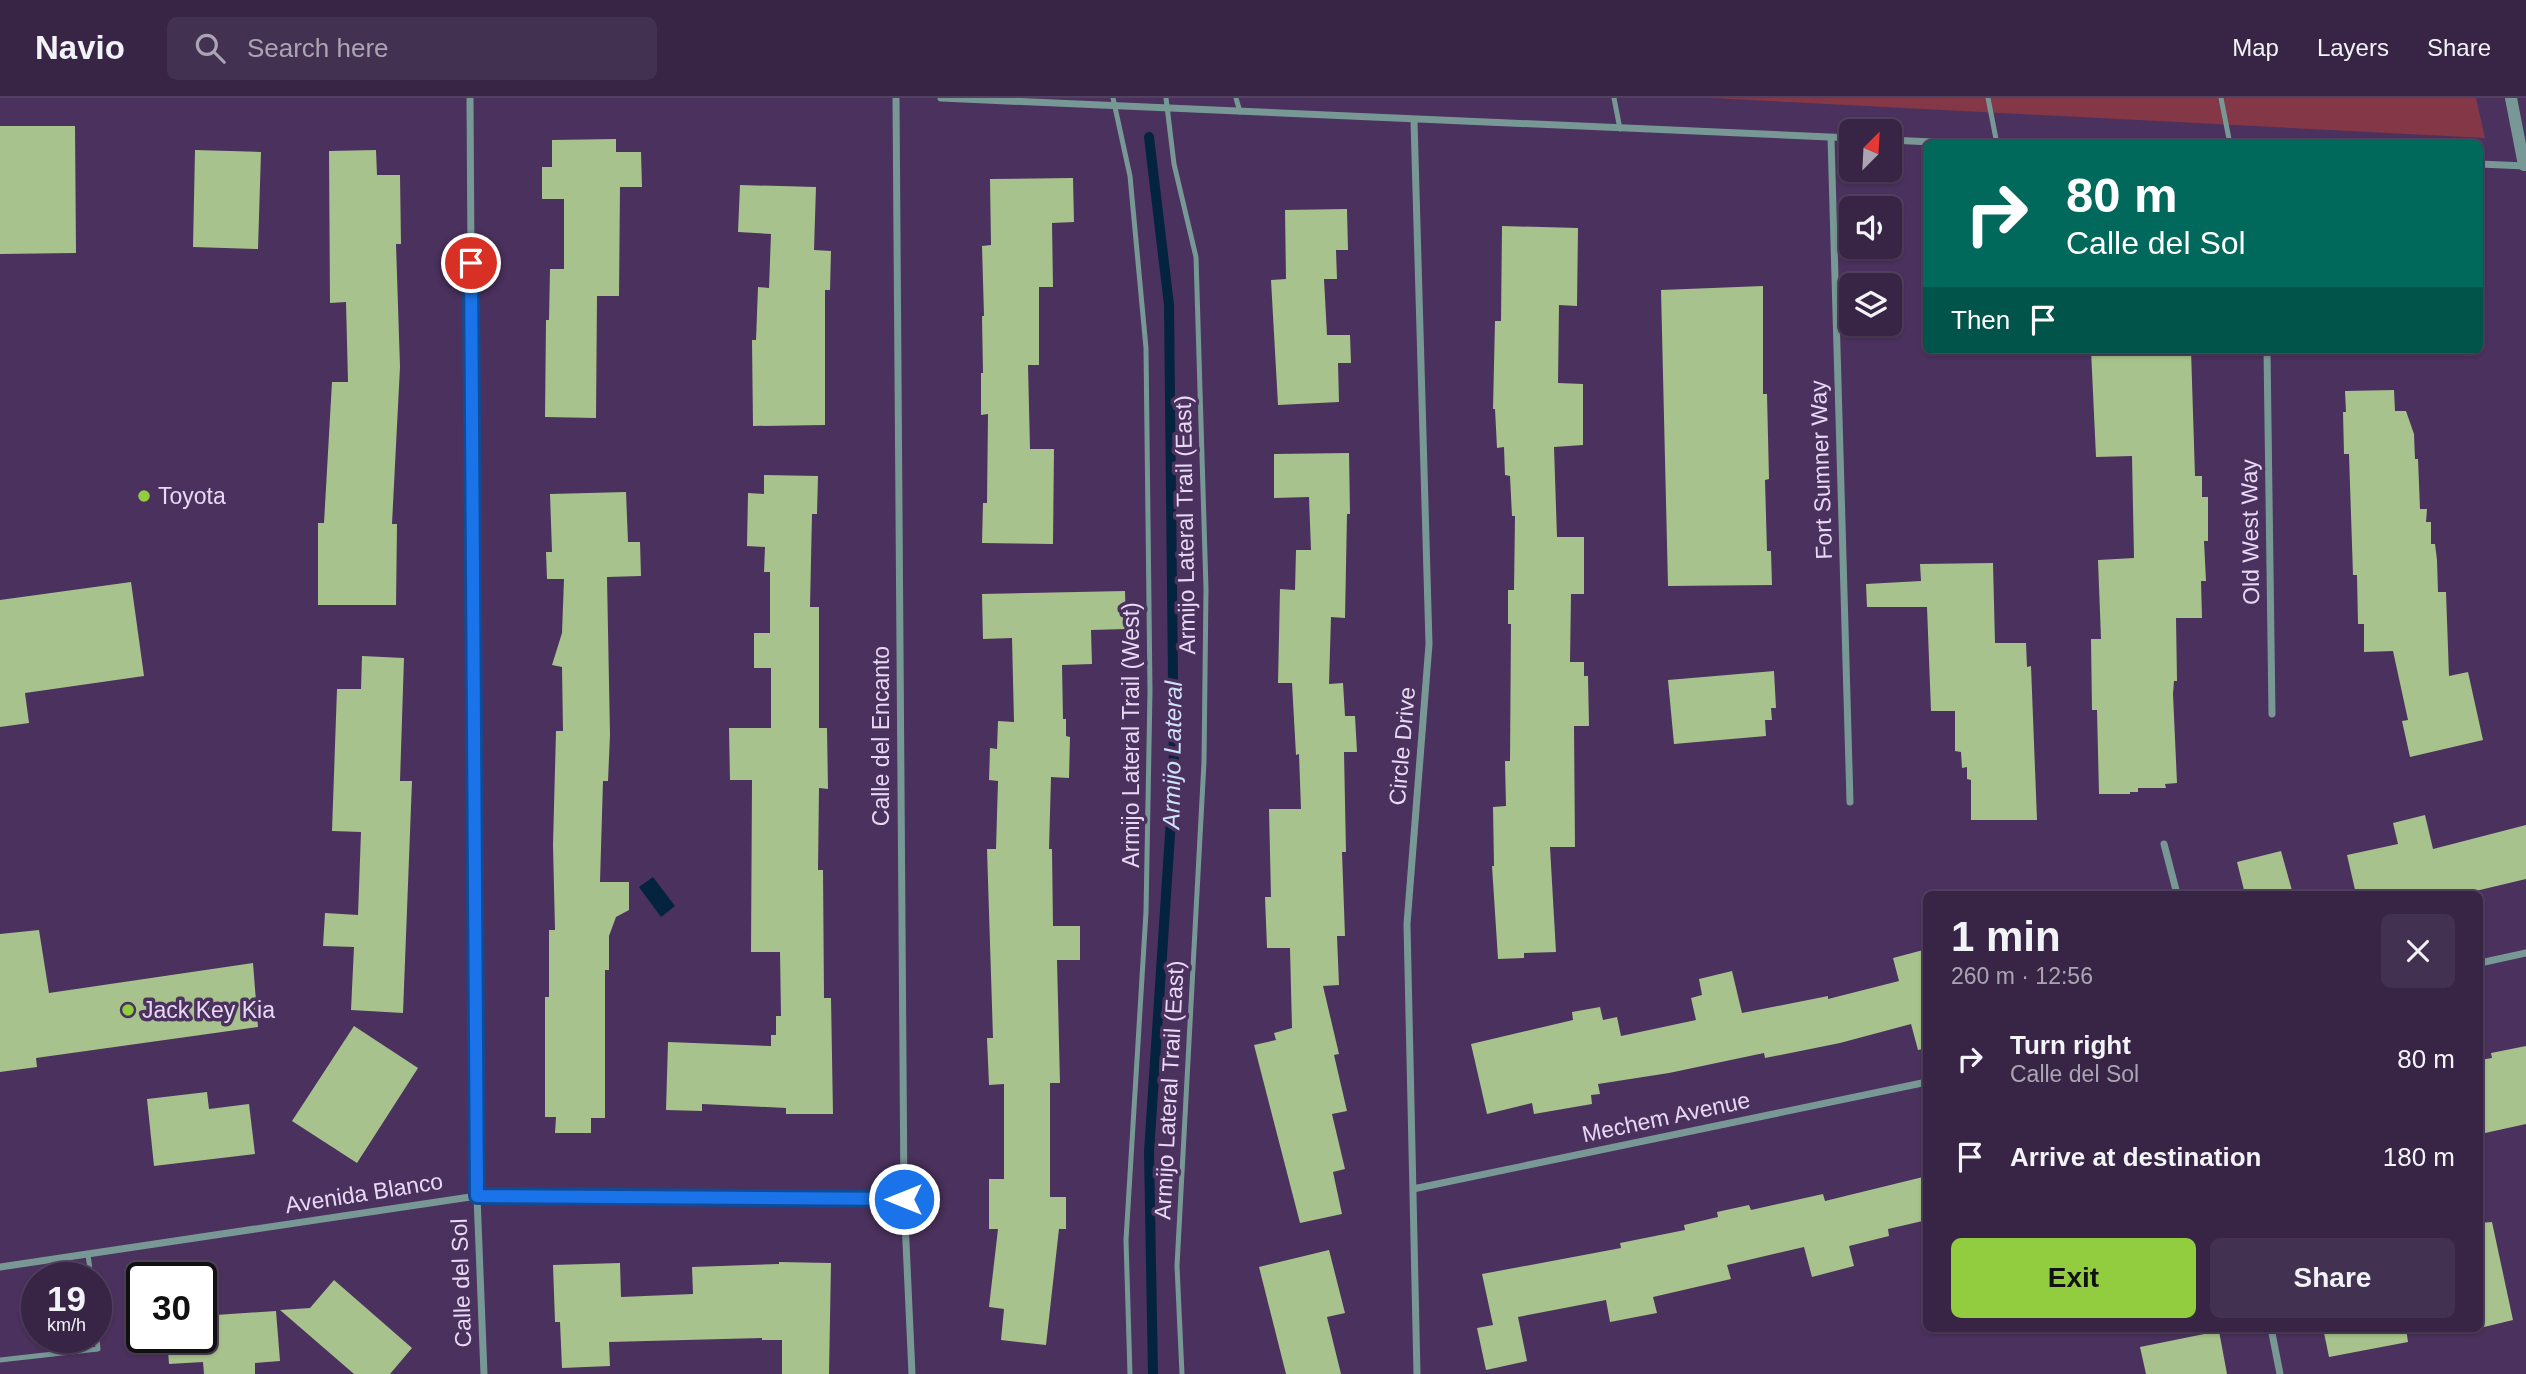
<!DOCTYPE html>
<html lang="en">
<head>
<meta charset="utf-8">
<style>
  :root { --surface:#382546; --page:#433151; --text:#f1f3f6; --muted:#aba5b3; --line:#52425f; --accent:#91cd3f }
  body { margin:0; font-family:Helvetica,sans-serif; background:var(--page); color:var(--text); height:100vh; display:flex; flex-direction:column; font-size:26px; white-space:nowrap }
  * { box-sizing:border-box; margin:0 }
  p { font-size:23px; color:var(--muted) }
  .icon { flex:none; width:38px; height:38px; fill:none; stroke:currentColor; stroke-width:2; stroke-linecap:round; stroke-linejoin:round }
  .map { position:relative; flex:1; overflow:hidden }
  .panel { position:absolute; left:1923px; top:793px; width:560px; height:441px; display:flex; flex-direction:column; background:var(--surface); border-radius:10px; box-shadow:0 2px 5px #0004,0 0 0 2px var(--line) }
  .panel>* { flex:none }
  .guide { position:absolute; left:1923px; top:42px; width:560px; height:214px; border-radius:10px; box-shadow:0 2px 5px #0004,0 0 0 2px var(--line); background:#00695c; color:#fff; overflow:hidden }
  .needle { width:46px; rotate:24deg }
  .fabs { position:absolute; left:1839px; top:21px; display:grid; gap:14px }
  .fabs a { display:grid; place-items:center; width:63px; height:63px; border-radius:10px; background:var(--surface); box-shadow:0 2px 5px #0004,0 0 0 2px var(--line); font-size:35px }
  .speed { position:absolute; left:21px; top:1164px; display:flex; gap:14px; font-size:35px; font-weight:700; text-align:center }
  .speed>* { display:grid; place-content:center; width:91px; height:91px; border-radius:50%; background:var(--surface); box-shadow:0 2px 5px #0004,0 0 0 2px var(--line); line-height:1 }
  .speed small { font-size:18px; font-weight:400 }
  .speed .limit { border:4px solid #111; border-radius:10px; background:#fff; color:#111 }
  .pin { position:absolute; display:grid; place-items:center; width:60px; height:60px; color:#fff; margin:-30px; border:4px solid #fff; border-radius:50%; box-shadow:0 2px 7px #0007 }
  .me { position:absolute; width:77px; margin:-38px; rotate:270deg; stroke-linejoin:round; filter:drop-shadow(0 0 5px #0008) }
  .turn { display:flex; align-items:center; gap:24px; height:147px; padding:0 28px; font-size:32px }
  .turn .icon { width:91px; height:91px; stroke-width:2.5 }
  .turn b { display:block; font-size:49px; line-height:60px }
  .then { display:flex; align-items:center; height:66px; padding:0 28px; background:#0003; gap:14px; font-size:26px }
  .round { display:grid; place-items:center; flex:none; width:74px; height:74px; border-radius:10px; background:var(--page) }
  .head { display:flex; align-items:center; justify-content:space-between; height:119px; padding:0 28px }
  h1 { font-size:42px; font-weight:600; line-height:52px }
  .cta { display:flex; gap:14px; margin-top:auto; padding:14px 28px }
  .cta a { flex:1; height:80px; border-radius:10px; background:var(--accent); color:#111; font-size:28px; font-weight:600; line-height:80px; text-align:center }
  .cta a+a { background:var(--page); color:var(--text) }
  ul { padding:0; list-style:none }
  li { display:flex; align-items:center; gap:21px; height:98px; padding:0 28px }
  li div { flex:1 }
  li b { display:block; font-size:26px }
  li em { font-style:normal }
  header { display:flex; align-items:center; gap:42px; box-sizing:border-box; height:98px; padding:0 35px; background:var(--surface); border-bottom:2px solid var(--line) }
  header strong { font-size:33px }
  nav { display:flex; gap:38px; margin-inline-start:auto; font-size:24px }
  .search { width:490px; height:63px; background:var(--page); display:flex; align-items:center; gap:18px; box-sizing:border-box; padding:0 24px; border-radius:10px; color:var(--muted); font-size:26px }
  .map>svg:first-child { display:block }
  .green { fill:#843747 }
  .water { fill:#04233e }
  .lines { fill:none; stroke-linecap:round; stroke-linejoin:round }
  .stream { stroke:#04233e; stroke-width:10 }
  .building { fill:#a7c28c }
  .service { stroke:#789896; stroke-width:5 }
  .minor { stroke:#789896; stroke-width:7 }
  .tertiary { stroke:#789896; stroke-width:12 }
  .route-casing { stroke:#114b97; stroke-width:18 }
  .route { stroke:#1a73e8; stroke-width:12 }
  .poi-dot { fill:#91cd3f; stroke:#4b315d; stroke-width:2.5 }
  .labels { text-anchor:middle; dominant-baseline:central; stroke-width:7; stroke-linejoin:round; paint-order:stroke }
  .street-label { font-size:23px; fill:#e7d8f3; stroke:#4b315d }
  .poi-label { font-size:23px; fill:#e7d8f3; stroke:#4b315d; text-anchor:start }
  .water-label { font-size:24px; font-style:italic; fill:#cfe3fa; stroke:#4b315d }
</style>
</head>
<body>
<header>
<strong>Navio</strong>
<div class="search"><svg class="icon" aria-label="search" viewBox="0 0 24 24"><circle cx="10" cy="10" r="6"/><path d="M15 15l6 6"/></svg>Search here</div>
<nav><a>Map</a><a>Layers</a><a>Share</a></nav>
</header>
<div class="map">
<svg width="2526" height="1276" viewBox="0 0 2526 1276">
  <rect width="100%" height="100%" fill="#4b315d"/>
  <!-- green -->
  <path class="green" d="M 1711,0 L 2476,0 L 2485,40 Z"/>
  <!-- water -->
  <path class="water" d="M 653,779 L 675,808 L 661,819 L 639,789 Z"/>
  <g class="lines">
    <!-- stream -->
    <path class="stream" d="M 1149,39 L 1169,207 L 1174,676 L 1149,1054 L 1153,1276"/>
  </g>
  <!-- building -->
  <path class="building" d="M 0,28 L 75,28 L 76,155 L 0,156 Z
    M 616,41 L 616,54 L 641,54 L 642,89 L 620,89 L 619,198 L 597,198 L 596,320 L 545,319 L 546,222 L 549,222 L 550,171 L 564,171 L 564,101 L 542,101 L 542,69 L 552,69 L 552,42 Z
    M 195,52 L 261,54 L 258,151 L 193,149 Z
    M 376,52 L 377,77 L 400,77 L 401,146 L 396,146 L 400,269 L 392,426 L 397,426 L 396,507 L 318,507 L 318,425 L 324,425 L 332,284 L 348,284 L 346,204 L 330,205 L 329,53 Z
    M 1073,80 L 1074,124 L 1052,125 L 1053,189 L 1039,189 L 1039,267 L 1028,267 L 1030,351 L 1054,351 L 1053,446 L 982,445 L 983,405 L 987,405 L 988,316 L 981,317 L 981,275 L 983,275 L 982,218 L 984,218 L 982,148 L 991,147 L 990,81 Z
    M 740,87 L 816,89 L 814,152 L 831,153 L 830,192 L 825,192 L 825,327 L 753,328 L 752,242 L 756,242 L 758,189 L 769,190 L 771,136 L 738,134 Z
    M 1347,111 L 1348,152 L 1336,152 L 1337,181 L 1324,181 L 1327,237 L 1350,237 L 1351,265 L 1338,265 L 1339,304 L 1278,307 L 1271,182 L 1286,181 L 1285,112 Z
    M 1502,128 L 1578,130 L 1577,208 L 1559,207 L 1558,285 L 1583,286 L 1583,347 L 1554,349 L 1557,439 L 1584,439 L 1584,496 L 1571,496 L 1570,564 L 1584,564 L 1584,578 L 1588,578 L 1589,628 L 1574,628 L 1575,749 L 1550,749 L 1556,854 L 1524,855 L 1524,860 L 1498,861 L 1492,768 L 1494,768 L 1493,709 L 1506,708 L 1505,663 L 1510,663 L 1511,526 L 1508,526 L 1508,492 L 1514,492 L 1515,418 L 1512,418 L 1510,378 L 1505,377 L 1504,349 L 1497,350 L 1495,311 L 1493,311 L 1495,223 L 1501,223 Z
    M 1763,188 L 1763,296 L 1767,296 L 1769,381 L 1765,382 L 1767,453 L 1771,453 L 1772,487 L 1668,488 L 1661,192 Z
    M 2091,252 L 2191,252 L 2195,378 L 2202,378 L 2202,399 L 2208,399 L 2208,443 L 2204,443 L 2206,483 L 2201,483 L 2202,520 L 2176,520 L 2177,583 L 2174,583 L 2173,596 L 2177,685 L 2165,686 L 2166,690 L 2138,690 L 2138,694 L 2130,694 L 2130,696 L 2099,696 L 2097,612 L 2092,612 L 2091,541 L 2101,541 L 2098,462 L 2134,460 L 2132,358 L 2096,359 Z
    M 2394,292 L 2395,313 L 2406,313 L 2414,336 L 2415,361 L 2418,361 L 2420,411 L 2427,411 L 2426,424 L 2431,424 L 2431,446 L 2435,446 L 2437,462 L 2438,494 L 2446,494 L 2449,578 L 2468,574 L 2483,642 L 2410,659 L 2402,623 L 2408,622 L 2393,553 L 2364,554 L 2364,526 L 2358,526 L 2357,477 L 2353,477 L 2349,356 L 2344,356 L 2343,314 L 2346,314 L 2345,293 Z
    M 1349,355 L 1350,416 L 1347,416 L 1345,520 L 1331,519 L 1329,586 L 1343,585 L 1345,618 L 1355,618 L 1357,654 L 1344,654 L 1346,754 L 1342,754 L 1345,838 L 1337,838 L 1339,887 L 1323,888 L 1339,956 L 1334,957 L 1347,1013 L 1332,1016 L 1345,1071 L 1333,1074 L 1342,1116 L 1300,1125 L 1254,947 L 1276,942 L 1274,935 L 1292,930 L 1290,850 L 1267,850 L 1265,799 L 1271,799 L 1269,711 L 1301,711 L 1299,656 L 1296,657 L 1292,585 L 1278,585 L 1280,491 L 1295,492 L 1296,452 L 1311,452 L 1309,399 L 1274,400 L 1274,356 Z
    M 764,377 L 818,378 L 817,416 L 812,416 L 810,509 L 819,509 L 819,630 L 827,630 L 828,691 L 819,690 L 818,772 L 823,772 L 824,900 L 831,900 L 833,1016 L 786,1016 L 786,1010 L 702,1006 L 702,1013 L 666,1012 L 668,944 L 771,948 L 771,937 L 776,937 L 776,918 L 781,918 L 780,854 L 751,854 L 752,682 L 730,682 L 729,630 L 771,630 L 771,570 L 754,570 L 754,535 L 770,535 L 770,474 L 764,474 L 765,449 L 747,448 L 748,395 L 764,396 Z
    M 626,394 L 628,444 L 640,444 L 641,478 L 607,479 L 610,637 L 608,683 L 603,683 L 600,784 L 629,784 L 629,812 L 616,819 L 609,838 L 609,872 L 605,872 L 605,1020 L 591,1020 L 591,1035 L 555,1035 L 556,1019 L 545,1019 L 545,899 L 549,899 L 549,832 L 555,832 L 553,747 L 556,633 L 563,633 L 562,569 L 552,567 L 562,535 L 564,481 L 547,481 L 546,454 L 552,454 L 550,396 Z
    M 1993,465 L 1995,545 L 2026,545 L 2027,569 L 2031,568 L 2037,722 L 1971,722 L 1971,682 L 1967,681 L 1967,669 L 1962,670 L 1961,654 L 1955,653 L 1955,613 L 1931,613 L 1927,509 L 1867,509 L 1866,486 L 1921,483 L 1920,466 Z
    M 131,484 L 144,578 L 25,595 L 29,625 L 0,629 L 0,502 Z
    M 1125,493 L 1126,531 L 1091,532 L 1092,566 L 1062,567 L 1063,621 L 1066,621 L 1066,638 L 1070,639 L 1069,680 L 1051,679 L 1049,751 L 1052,751 L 1053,828 L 1080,828 L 1080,862 L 1057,862 L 1060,985 L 1050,985 L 1050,1099 L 1066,1099 L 1066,1131 L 1059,1131 L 1046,1247 L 1001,1242 L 1004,1211 L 989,1209 L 998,1131 L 989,1131 L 989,1081 L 1004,1081 L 1004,986 L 989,987 L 987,940 L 993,940 L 987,751 L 996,751 L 998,683 L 989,682 L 990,650 L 997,651 L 998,623 L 1014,624 L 1012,540 L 983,541 L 982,496 Z
    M 362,558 L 404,560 L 400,683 L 412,683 L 403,915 L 351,912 L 354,849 L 323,848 L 325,815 L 358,817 L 361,734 L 332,733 L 337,591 L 361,591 Z
    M 1774,573 L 1776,610 L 1771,610 L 1772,622 L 1765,622 L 1766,638 L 1674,646 L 1668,582 Z
    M 2425,717 L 2433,751 L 2526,727 L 2526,781 L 2463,796 L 2356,796 L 2347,757 L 2398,746 L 2393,725 Z
    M 2281,753 L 2293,796 L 2245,796 L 2237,764 Z
    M 39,832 L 49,895 L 253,865 L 258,929 L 36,960 L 37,969 L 0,974 L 0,836 Z
    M 1927,851 L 1927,950 L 1918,952 L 1911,926 L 1840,945 L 1765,960 L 1764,955 L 1669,975 L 1598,986 L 1600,996 L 1591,997 L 1592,1006 L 1534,1016 L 1532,1005 L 1487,1016 L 1471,946 L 1573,922 L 1572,914 L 1600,909 L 1603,922 L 1617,919 L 1621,938 L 1696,922 L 1691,900 L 1702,897 L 1699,881 L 1732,873 L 1742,915 L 1828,898 L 1828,901 L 1899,883 L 1893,860 Z
    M 354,928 L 418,970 L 357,1065 L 292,1023 Z
    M 2526,948 L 2526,1026 L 2485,1035 L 2480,1010 L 2480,962 L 2492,960 L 2491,955 Z
    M 207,994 L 209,1011 L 249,1006 L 255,1056 L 154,1068 L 147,1001 Z
    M 1927,1078 L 1927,1122 L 1888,1131 L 1889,1138 L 1849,1148 L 1854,1168 L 1812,1179 L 1804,1149 L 1727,1167 L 1731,1181 L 1653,1199 L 1657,1215 L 1610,1224 L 1606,1202 L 1518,1219 L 1527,1263 L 1486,1272 L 1477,1230 L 1493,1227 L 1482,1176 L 1621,1150 L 1620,1145 L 1685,1132 L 1684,1127 L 1718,1119 L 1717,1114 L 1749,1107 L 1751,1112 L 1823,1096 L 1825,1103 Z
    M 2492,1124 L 2513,1222 L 2480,1230 L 2480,1125 Z
    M 1329,1152 L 1345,1215 L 1327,1219 L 1341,1276 L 1286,1276 L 1259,1169 Z
    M 779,1164 L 831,1165 L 829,1276 L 782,1276 L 782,1242 L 762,1242 L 762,1240 L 609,1244 L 610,1268 L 562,1270 L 560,1224 L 555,1224 L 553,1167 L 620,1165 L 621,1199 L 693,1196 L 692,1169 L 779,1166 Z
    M 334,1182 L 412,1250 L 390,1276 L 354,1276 L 280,1212 L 310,1210 Z
    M 276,1213 L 280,1263 L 255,1265 L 255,1276 L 204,1276 L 203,1264 L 169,1266 L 167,1239 L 201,1239 L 201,1218 Z
    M 2323,1230 L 2406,1230 L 2408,1244 L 2329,1259 Z
    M 2219,1233 L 2227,1276 L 2146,1276 L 2140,1249 Z"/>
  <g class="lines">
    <!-- service -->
    <path class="service" d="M 1113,0 L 1130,78 L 1146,250 L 1150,593 L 1146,814 L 1126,1142 L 1130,1276
      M 1166,0 L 1174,66 L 1196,159 L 1206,491 L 1204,664 L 1177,1168 L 1182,1276
      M 1236,0 L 1240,14
      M 1614,0 L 1620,31
      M 1988,0 L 1997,46
      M 2221,0 L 2230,46
      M 88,1156 L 91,1180
      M 0,1262 L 98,1251 L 96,1231"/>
    <!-- minor -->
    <path class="minor" d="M 470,0 L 477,1098 L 484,1276
      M 896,0 L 904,1101 L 912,1276
      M 941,0 L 1852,40
      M 1414,23 L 1429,546 L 1407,826 L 1417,1276
      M 1831,40 L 1850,704
      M 1890,42 L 1975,46
      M 2480,66 L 2525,68
      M 2267,252 L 2272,616
      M 2164,746 L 2177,796
      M 2480,865 L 2526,855
      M 1413,1091 L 1927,984
      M 0,1169 L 477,1098 L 904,1101
      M 2271,1230 L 2280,1276"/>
    <!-- tertiary -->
    <path class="tertiary" d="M 2511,0 L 2524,67"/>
  </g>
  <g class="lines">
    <!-- route casing -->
    <g class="route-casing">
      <path id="route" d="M 471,165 L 477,1098 L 904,1101"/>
    </g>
    <!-- route -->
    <use href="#route" class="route"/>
  </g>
  <!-- markers -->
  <g class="poi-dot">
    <circle cx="144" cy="398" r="7"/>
    <circle cx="128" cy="912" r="7"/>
  </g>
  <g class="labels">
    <!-- street labels -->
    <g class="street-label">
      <text transform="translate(1821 372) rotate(-92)">Fort Sumner Way</text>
      <text transform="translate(1185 427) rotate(-91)">Armijo Lateral Trail (East)</text>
      <text transform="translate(2250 434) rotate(-91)">Old West Way</text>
      <text transform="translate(1131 637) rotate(-90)">Armijo Lateral Trail (West)</text>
      <text transform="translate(881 638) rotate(-90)">Calle del Encanto</text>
      <text transform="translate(1402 648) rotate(-85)">Circle Drive</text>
      <text transform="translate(1169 992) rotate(-87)">Armijo Lateral Trail (East)</text>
      <text transform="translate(1666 1019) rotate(-12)">Mechem Avenue</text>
      <text transform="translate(364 1095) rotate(-9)">Avenida Blanco</text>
      <text transform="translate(461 1185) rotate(-92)">Calle del Sol</text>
    </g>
    <!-- poi labels -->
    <g class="poi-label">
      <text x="158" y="398">Toyota</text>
      <text x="142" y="912">Jack Key Kia</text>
    </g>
    <!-- water labels -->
    <g class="water-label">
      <text transform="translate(1172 657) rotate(-89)">Armijo Lateral</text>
    </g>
  </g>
</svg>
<div class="fabs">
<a><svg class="needle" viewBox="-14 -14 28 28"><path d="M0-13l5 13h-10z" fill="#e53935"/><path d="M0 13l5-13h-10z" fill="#aba5b3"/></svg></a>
<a><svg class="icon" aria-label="sound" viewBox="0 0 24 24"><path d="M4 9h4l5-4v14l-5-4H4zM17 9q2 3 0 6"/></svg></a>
<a><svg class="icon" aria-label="layers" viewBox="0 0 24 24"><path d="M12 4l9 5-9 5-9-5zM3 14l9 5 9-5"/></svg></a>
</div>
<div class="speed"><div>19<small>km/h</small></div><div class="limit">30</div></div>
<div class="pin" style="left:471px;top:165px;background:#d93025"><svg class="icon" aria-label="arrive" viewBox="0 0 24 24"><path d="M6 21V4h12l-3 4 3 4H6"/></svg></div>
<svg class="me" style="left:904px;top:1101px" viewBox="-20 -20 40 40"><circle r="17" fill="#1a73e8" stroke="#fff" stroke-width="3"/><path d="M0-11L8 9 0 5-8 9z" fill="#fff"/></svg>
<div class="guide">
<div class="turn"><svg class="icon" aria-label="right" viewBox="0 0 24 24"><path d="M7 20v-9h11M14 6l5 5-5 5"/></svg><div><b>80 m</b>Calle del Sol</div></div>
<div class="then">Then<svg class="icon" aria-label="arrive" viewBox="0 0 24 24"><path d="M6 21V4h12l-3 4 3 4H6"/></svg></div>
</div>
<section class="panel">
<div class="head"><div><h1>1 min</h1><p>260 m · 12:56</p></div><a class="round"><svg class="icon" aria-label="close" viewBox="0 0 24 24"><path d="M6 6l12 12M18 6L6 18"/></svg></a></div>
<ul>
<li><svg class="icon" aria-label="right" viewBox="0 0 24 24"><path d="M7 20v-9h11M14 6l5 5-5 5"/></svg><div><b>Turn right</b><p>Calle del Sol</p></div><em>80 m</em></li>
<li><svg class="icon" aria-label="arrive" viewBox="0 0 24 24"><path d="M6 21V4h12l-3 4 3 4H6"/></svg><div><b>Arrive at destination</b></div><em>180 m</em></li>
</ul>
<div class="cta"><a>Exit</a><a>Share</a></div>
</section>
</div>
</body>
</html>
